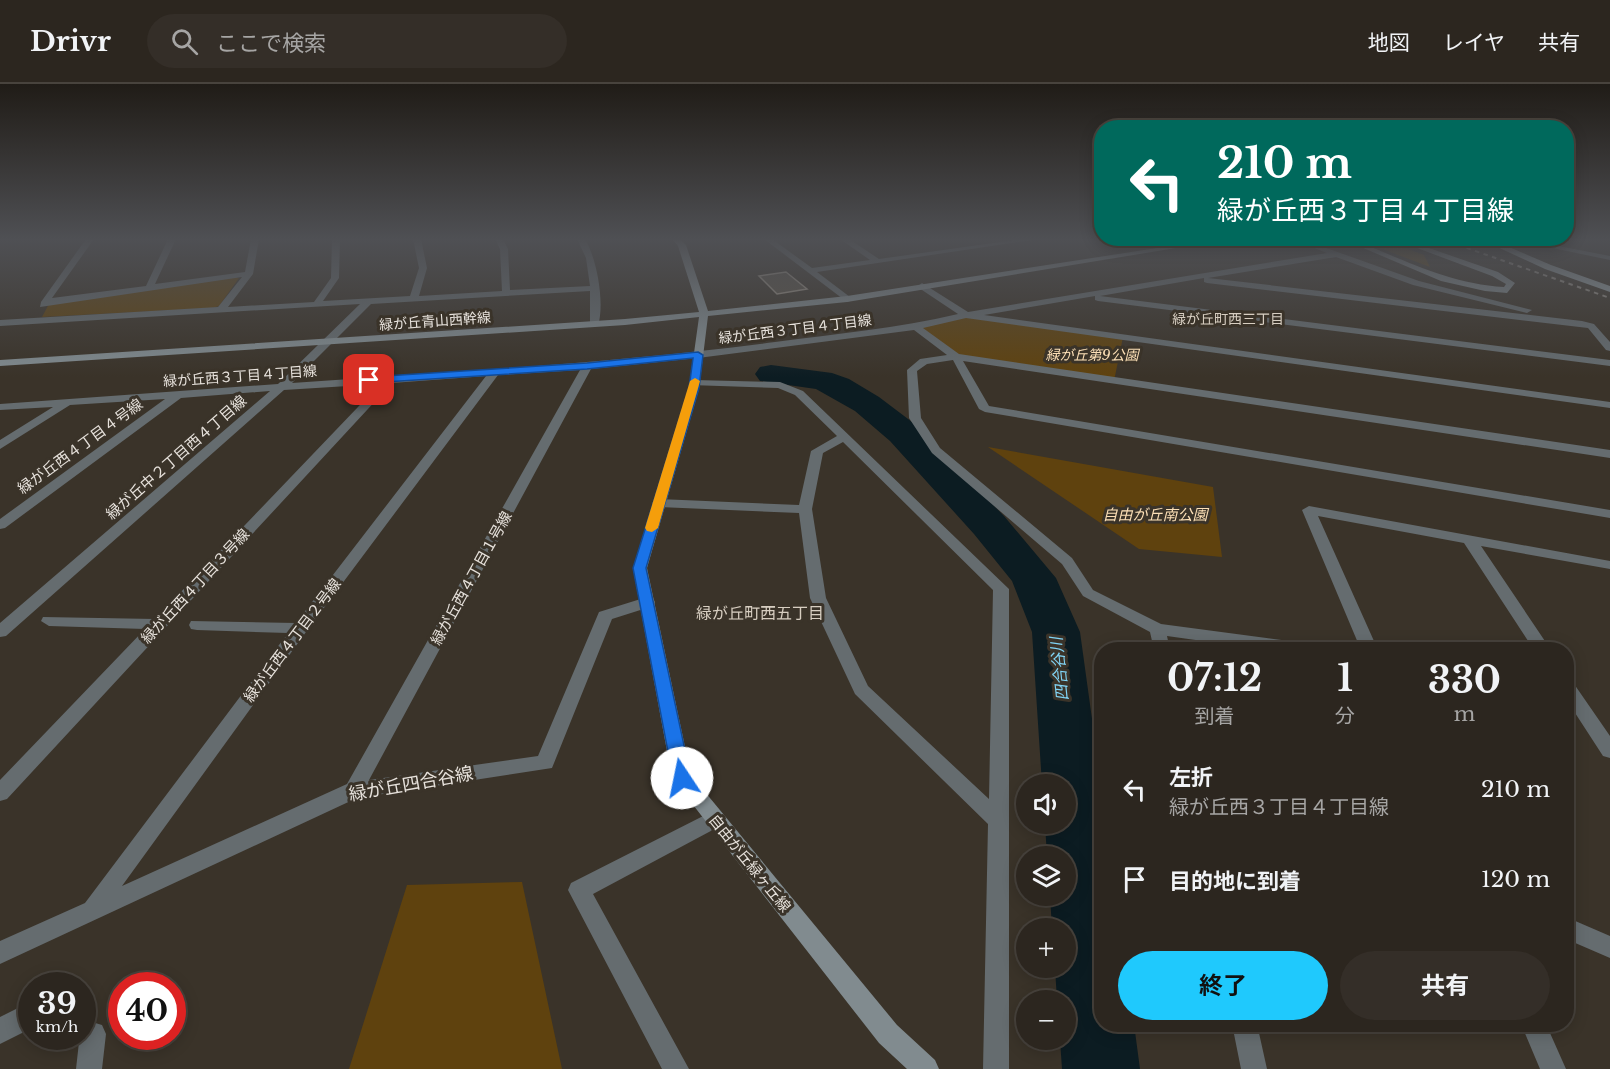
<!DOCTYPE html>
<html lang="ja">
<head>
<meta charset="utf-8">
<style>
  :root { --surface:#2c261f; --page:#342e28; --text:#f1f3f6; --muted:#a6a5a4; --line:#48433d; --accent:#1fc9fd }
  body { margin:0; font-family:"Libre Baskerville","Noto Sans JP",serif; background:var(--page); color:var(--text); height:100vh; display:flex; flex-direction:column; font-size:22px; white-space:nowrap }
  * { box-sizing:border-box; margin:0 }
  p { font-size:20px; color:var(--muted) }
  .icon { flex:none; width:33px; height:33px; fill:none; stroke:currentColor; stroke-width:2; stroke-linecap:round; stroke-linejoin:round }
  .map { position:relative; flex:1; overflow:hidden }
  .panel { position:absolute; left:1094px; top:558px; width:480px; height:390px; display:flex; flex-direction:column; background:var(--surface); border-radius:24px; box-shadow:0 3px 15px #0003,0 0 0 2px var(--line) }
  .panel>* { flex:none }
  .guide { position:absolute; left:1094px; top:36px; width:480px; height:126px; border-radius:24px; box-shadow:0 3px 15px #0003,0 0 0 2px var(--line); background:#00695c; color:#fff; overflow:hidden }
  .controls { position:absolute; left:1016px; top:690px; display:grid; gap:12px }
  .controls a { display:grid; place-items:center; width:60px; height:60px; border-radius:50%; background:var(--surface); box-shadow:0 3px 15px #0003,0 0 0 2px var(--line); font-size:30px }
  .speed { position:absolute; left:18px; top:888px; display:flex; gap:12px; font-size:30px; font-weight:700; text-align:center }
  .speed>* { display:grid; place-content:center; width:78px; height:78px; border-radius:50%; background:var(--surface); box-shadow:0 3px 15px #0003,0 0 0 2px var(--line); line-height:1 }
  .speed small { font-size:15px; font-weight:400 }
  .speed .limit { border:9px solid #d22; background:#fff; color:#111 }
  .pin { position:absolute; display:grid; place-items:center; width:51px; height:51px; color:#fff; margin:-26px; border-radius:12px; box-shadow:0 3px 9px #0006 }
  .me { position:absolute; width:66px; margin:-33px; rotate:349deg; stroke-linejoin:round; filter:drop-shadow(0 0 4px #0008) }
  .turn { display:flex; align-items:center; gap:21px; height:126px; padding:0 24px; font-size:27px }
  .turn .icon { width:78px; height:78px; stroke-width:2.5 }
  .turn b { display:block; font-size:42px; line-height:51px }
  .eta { display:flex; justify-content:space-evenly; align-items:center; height:102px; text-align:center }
  .eta b { font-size:36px; font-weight:700; line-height:42px }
  .primary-button { display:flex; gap:12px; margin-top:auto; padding:12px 24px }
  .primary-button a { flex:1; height:69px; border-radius:36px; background:var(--accent); color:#111; font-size:24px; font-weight:700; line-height:69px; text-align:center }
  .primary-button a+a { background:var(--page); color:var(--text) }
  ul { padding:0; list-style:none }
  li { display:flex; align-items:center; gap:18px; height:90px; padding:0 24px }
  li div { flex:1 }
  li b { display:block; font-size:22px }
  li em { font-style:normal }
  header { display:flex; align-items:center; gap:36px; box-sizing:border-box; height:84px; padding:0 30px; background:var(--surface); border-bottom:2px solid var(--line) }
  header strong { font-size:28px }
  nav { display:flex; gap:33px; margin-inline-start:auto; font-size:21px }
  .search { width:420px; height:54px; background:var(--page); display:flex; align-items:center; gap:15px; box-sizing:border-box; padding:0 21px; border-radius:33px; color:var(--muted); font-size:22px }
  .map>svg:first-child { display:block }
  .green { fill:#5f420e }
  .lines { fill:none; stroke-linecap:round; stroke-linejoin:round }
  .river { fill:#0c1c22; fill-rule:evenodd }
  .building { fill:#595247; stroke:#9d9488; stroke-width:1.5 }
  .street { fill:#656c6f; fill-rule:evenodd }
  .secondary { fill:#818b8f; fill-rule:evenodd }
  .primary { fill:#96a3a8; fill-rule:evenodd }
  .rail { stroke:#979189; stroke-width:2; stroke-dasharray:4.5 4.5; stroke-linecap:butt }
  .route { fill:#1a73e8; stroke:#114b97; stroke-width:1.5 }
  .slow { fill:#f59e0b }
  .labels { text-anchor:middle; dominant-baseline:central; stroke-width:6; stroke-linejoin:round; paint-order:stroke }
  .far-neighbourhood-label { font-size:14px; fill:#d7cec1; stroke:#3a3329 }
  .far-street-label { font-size:14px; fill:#e7e2dc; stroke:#3a3329 }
  .far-park-label { font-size:14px; font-style:italic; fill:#fcdfb6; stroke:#3a3329 }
  .street-label { font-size:15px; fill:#e7e2dc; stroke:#3a3329 }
  .park-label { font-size:15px; font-style:italic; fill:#fcdfb6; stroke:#3a3329 }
  .neighbourhood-label { font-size:16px; fill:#d7cec1; stroke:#3a3329 }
  .water-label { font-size:16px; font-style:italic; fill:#81d4f5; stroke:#3a3329 }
  .near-street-label { font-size:18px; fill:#e7e2dc; stroke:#3a3329 }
</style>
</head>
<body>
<header>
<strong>Drivr</strong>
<div class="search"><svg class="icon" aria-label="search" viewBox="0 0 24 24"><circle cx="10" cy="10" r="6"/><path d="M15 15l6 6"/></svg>ここで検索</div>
<nav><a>地図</a><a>レイヤ</a><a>共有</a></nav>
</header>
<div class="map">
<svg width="1610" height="985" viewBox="0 0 1610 985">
  <rect width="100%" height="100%" fill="#3a3329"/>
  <!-- green -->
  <path class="green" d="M 1356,155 L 1381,155 L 1424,171 L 1430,183 Z
    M 232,193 L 239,194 L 219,222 L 213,224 L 42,233 L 49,220 Z
    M 966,231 L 1123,253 L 1114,297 L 956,273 L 916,243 Z
    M 988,363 L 1213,403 L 1222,473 L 1139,465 Z
    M 522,798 L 562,985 L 349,985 L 407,801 Z"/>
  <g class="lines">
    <!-- river -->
    <path class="river" d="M 771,281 L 832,289 L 849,295 L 879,313 L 916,341 L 1004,432 L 1056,494 L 1080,548 L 1101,700 L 1101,940 L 1134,940 L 1140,985 L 1062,985 L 1060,956 L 1065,956 L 1065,916 L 1057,916 L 1055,884 L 1065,884 L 1065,844 L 1052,844 L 1050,812 L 1065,812 L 1065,772 L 1047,772 L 1045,740 L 1065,740 L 1065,700 L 1042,700 L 1032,548 L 1012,497 L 974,450 L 890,357 L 855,327 L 816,305 L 760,297 L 755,290 L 760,283 Z"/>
  </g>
  <!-- building -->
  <path class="building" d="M 786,188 L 807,205 L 777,210 L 759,192 Z"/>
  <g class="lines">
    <!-- street -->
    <path class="street" d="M 86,155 L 94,155 L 52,214 L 146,202 L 168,155 L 176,155 L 155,200 L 245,188 L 251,155 L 259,155 L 253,190 L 228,223 L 314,218 L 331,194 L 332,155 L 340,155 L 339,194 L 323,217 L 410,212 L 419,184 L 413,155 L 421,155 L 427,184 L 419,212 L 502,207 L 500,165 L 495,155 L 503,155 L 508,165 L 510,206 L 590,202 L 586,174 L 577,155 L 585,155 C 597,175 605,219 598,242 L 590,240 L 590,207 L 371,220 L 292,299 C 453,288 614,279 775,258 C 836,250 898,244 958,230 L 919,204 L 918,202 L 922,199 L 968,228 L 1327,169 L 1291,155 L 1301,155 L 1419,197 L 1532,226 L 1527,229 L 1413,201 L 1336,173 L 1208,194 L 1582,237 L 1594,240 L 1610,258 L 1610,267 L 1606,266 L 1588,244 L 1207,199 L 1204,198 L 1204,194 L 1100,212 L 1610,276 L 1610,282 L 1098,217 L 1095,216 L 1095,212 L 984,231 L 1610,318 L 1610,324 L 966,234 L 923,244 L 959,270 L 1610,366 L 1610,374 L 963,277 L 989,322 L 1610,426 L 1610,434 L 985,328 L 979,325 L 953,276 L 927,280 L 917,287 L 921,334 L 940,364 L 1072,474 L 1093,506 L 1161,540 L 1312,560 L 1320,566 L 1267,566 L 1167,552 L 1170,566 L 1154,566 L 1150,548 L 1083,512 L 1062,480 L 932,369 L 909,334 L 907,286 L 920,275 L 947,271 L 914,246 L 698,274 L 591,285 L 369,696 L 538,672 L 599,528 L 647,513 L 653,514 L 655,518 L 653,522 L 612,535 L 552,684 L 357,714 L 0,880 L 0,857 L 85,819 L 288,549 L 197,546 L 191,545 L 189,541 L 191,537 L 296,539 L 486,292 L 392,299 L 7,715 L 0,717 L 0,696 L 145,545 L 49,542 L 41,537 L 43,533 L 155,535 L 380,300 L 284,306 L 6,552 L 0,553 L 0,539 L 270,307 L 181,314 L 5,444 L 0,445 L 0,435 L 165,315 L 70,321 L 0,365 L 0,356 L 53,323 L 0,326 L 0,320 L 278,300 L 360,220 L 0,242 L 0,236 L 218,223 L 242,193 L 40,223 L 41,218 ZM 580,286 L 347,700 L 122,802 L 306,548 L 498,291 Z
      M 764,155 L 772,155 L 812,184 L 870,176 L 840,155 L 849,155 L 879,175 L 1021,155 L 1039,155 L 817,188 L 850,213 L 850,217 L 847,218 Z
      M 1509,155 L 1523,155 L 1610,172 L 1610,176 Z
      M 694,296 L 780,298 L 803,307 L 1009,505 L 1009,985 L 983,985 L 988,740 L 855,610 L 810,514 L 799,429 L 659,423 L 652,419 L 659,415 L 799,421 L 811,367 L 837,352 L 795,311 L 778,304 L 690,301 L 690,297 ZM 843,358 L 993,506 L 989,715 L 868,602 L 826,514 L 812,425 L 823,369 Z
      M 1309,422 L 1610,477 L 1610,485 L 1481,462 L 1551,566 L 1534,566 L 1464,459 L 1318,432 L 1378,566 L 1361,566 L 1302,426 Z
      M 1566,595 L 1572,597 L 1610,652 L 1610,674 L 1603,672 L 1566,615 Z
      M 715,726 L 722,729 L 725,735 L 722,741 L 593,810 L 689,985 L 662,985 L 568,806 L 571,799 Z
      M 1566,833 L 1610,852 L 1610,874 L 1566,855 Z
      M 28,919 L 32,920 L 32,944 L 0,960 L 0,933 Z
      M 82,935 L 102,941 L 106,950 L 102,985 L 76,985 L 79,958 L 72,952 L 82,952 Z
      M 1232,940 L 1257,940 L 1267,985 L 1241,985 Z
      M 1521,940 L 1546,940 L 1566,985 L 1540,985 Z"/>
    <!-- secondary -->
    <path class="secondary" d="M 672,155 L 680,155 L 686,161 L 708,227 L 847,212 L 1215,155 L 1231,155 L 847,218 L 708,232 L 699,305 L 647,484 L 691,691 L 897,941 L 935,976 L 939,985 L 907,985 L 879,959 L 672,694 L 633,484 L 689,305 L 699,233 L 625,241 L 0,282 L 0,276 L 625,235 L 699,228 L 678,162 Z
      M 1342,155 L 1352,155 C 1402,175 1449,200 1504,203 L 1506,200 L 1492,192 L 1393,155 L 1403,155 L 1498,188 L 1515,199 L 1507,209 L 1485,207 L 1441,197 Z"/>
    <!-- primary -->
    <path class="primary" d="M 1480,155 L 1490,155 L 1551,181 L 1610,202 L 1610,208 L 1545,185 Z"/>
    <!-- rail -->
    <path class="rail" d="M 1441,155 L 1610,214"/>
  </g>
  <!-- sky -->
  <linearGradient id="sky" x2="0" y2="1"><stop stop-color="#201c17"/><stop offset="0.53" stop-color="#4f5054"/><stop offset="1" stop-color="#4f5054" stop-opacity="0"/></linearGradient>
  <rect width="1610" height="293" fill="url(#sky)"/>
  <!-- route -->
  <path class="route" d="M 698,268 L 703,271 L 699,304 L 646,484 L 691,694 L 688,699 L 676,699 L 673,694 L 633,484 L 689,304 L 693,274 L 587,285 L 369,299 L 364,296 L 369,293 L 587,279 Z"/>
  <!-- slow -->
  <path class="slow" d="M 695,294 L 700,297 L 658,444 L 652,448 L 647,447 L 645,444 L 690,297 Z"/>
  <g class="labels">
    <!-- far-neighbourhood labels -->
    <g class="far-neighbourhood-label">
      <text x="1228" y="235">緑が丘町西三丁目</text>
    </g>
    <!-- far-street labels -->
    <g class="far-street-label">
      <text transform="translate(435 237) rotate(-4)">緑が丘青山西幹線</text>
      <text transform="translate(795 245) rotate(-7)">緑が丘西３丁目４丁目線</text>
      <text transform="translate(240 292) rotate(-4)">緑が丘西３丁目４丁目線</text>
    </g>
    <!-- far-park labels -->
    <g class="far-park-label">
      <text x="1092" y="271">緑が丘第9公園</text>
    </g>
    <!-- street labels -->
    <g class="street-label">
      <text transform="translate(80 362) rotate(-36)">緑が丘西４丁目４号線</text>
      <text transform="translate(176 373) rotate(-41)">緑が丘中２丁目西４丁目線</text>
      <text transform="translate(471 494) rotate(-61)">緑が丘西４丁目１号線</text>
      <text transform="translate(195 502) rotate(-47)">緑が丘西４丁目３号線</text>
      <text transform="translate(292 556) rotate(-53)">緑が丘西４丁目２号線</text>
      <text transform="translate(750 779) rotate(51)">自由が丘緑ヶ丘線</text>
    </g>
    <!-- park labels -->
    <g class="park-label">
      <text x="1155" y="430">自由が丘南公園</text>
    </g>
    <!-- neighbourhood labels -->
    <g class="neighbourhood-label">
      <text x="760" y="529">緑が丘町西五丁目</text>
    </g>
    <!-- water labels -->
    <g class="water-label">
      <text transform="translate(1059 585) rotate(-96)">四合谷川</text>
    </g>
    <!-- near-street labels -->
    <g class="near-street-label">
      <text transform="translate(411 700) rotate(-10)">緑が丘四合谷線</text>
    </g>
  </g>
</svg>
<div class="controls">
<a><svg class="icon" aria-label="sound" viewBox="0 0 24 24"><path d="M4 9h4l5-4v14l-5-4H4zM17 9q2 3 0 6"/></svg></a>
<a><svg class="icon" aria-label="layers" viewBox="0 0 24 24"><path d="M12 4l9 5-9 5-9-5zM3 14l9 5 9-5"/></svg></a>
<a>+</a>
<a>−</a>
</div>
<div class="speed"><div>39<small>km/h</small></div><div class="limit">40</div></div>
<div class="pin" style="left:369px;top:296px;background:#d93025"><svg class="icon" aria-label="arrive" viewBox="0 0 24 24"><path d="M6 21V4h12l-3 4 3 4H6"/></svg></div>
<svg class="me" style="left:682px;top:694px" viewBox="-20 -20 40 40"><circle r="19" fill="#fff"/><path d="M0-13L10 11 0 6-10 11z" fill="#1a73e8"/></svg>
<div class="guide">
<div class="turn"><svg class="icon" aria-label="left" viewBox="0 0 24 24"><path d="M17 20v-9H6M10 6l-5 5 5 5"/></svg><div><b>210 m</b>緑が丘西３丁目４丁目線</div></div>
</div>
<section class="panel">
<div class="eta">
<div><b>07:12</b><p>到着</p></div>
<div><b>1</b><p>分</p></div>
<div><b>330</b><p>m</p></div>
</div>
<ul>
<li><svg class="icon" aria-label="left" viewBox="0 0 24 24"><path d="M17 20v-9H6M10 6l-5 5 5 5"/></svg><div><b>左折</b><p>緑が丘西３丁目４丁目線</p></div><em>210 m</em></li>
<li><svg class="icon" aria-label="arrive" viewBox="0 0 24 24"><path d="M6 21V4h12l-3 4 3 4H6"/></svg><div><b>目的地に到着</b></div><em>120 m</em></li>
</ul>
<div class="primary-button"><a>終了</a><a>共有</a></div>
</section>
</div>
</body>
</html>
